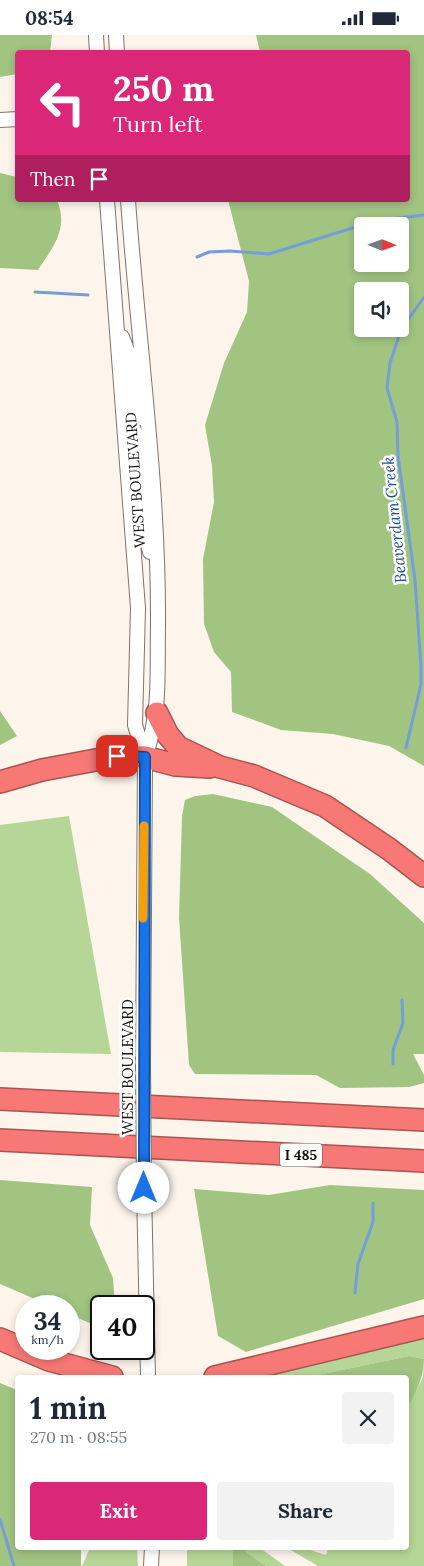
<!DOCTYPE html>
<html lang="en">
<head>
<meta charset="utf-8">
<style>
  :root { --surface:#fff; --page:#f2f2f3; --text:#1f2937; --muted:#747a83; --accent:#db2777 }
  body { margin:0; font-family:Lora,serif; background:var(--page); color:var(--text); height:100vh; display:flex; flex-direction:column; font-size:19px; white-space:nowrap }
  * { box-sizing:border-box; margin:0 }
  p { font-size:16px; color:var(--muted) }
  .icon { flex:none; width:28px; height:28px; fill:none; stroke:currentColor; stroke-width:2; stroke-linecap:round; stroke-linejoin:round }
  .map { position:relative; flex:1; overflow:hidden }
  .side { position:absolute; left:15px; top:1340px; width:394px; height:175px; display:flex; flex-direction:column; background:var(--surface); border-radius:5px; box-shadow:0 2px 8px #0003 }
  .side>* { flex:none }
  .guide { position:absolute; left:15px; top:15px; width:395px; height:152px; border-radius:5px; box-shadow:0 2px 8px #0003; background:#db2777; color:#fff; overflow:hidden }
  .needle { width:32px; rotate:91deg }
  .tools { position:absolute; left:354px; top:182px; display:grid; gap:10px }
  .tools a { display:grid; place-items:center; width:55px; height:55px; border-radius:5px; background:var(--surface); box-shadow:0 2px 8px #0003; font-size:25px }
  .speed { position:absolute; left:15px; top:1260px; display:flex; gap:10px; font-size:25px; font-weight:700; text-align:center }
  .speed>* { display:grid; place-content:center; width:65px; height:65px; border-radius:50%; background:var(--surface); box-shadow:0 2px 8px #0003; line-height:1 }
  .speed small { font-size:12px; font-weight:400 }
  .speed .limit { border:2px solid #111; border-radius:8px; background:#fff; color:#111 }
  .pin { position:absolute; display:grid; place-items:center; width:42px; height:42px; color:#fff; margin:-21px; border-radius:10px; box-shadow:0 2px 8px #0006 }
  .me { position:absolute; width:55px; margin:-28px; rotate:0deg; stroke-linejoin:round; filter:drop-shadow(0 0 4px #0008) }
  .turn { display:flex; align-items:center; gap:18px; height:105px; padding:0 15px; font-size:22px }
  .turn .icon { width:65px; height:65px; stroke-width:2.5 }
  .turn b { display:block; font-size:35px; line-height:42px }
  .then { display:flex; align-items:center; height:48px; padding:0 15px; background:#0003; gap:10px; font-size:19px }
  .round { display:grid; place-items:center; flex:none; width:52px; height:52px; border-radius:5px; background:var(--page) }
  .overview { display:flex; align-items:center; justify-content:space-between; height:85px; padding:0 15px }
  h1 { font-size:30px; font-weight:700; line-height:38px }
  .primary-button { display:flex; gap:10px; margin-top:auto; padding:10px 15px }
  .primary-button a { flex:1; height:58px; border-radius:5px; background:var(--accent); color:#fff; font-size:20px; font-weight:700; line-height:58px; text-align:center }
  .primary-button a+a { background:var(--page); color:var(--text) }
  .status { display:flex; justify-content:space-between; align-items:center; height:35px; padding:0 25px; background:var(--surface); direction:ltr }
  .status svg { height:14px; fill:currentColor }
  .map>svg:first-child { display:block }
  .green { fill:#b5d696 }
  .forest { fill:#a1c481; fill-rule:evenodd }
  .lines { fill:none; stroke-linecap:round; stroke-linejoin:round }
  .stream { stroke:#759dd8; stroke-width:3 }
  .minor-casing { stroke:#7e746b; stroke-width:16 }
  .highway-casing { stroke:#a85451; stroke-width:24 }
  .minor { stroke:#fff; stroke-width:14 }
  .highway { stroke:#f77874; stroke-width:21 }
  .minor-bridge-casing { stroke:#7e746b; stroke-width:16; stroke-linecap:butt }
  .minor-bridge { stroke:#fff; stroke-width:14 }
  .route-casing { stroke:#114b97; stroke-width:12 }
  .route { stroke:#1a73e8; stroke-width:9 }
  .slow { stroke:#f59e0b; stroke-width:9 }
  .labels { text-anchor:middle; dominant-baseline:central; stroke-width:5; stroke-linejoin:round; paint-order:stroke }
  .shield { fill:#fff; stroke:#5c5957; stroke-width:1 }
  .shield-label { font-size:14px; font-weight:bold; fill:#16120f }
  .street-label { font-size:15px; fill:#16120f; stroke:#fff }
  .water-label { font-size:16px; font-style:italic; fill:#1e5097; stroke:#fff }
</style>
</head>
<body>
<div class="status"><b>08:54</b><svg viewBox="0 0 49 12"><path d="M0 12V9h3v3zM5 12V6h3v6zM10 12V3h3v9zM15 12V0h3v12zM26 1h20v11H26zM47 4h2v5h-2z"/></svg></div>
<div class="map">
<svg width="424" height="1531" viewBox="0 0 424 1531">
  <rect width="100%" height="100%" fill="#fdf5ec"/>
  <!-- green -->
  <path class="green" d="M 69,781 L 111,1019 L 0,1017 L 0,790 Z
    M 424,1303 L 424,1324 L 409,1321 L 308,1342 L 264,1342 Z
    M 424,1328 L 424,1531 L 318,1531 L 287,1513 L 304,1513 L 326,1520 L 328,1513 L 406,1512 L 406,1376 L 423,1342 Z
    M 90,1513 L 137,1513 L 138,1531 L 82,1531 Z
    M 187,1513 L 233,1513 L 233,1531 L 187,1531 Z
    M 241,1513 L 260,1513 L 285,1531 L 266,1531 Z"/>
  <!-- forest -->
  <path class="forest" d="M 0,0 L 52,0 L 50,17 L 18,18 L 17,39 L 0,42 Z
    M 256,0 L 424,0 L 424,731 L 389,711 L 333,699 L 281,695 L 232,677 L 231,637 L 214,617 L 204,589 L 203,524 L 214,467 L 212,431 L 205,390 L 224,328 L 247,277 L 249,246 L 228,165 L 408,165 L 408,18 L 260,17 ZM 362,191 L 400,191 L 400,229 L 362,229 ZM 362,256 L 400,256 L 400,294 L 362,294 Z
    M 0,138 L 17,142 L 18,165 L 57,165 C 69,194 53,212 38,235 L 0,233 Z
    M 0,676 L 17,701 L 0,710 Z
    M 213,759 L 272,772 L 370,839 L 424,888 L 424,1019 L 413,1019 L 424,1040 L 424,1048 L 409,1052 L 340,1053 L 316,1040 L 195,1039 L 189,1030 L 179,883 L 182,781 L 185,765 L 195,761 Z
    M 0,1145 L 92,1152 L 90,1190 L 113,1243 L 115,1271 L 101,1271 L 101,1293 L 69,1279 L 69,1271 L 51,1271 L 0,1249 Z
    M 330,1150 L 424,1155 L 424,1264 L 246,1317 L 218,1301 L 194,1154 L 269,1160 Z
    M 409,1321 L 424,1324 C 424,1343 415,1359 406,1376 L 406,1342 L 308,1342 Z
    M 0,1348 L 17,1355 L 18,1512 L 81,1513 L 81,1531 L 0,1531 Z
    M 233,1513 L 241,1513 L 266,1531 L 233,1531 Z"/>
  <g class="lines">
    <!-- stream -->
    <path class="stream" d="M 197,222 L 209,217 L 230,216 L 269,219 L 375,186 L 424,180
      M 35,257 L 88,260
      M 406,713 L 421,649 L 421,632 L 415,545 L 398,421 L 397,387 L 387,353 L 390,328 L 401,295 L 424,262
      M 393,1029 L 393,1015 L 403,988 L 402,965
      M 355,1258 L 358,1229 L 373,1187 L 373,1168
      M 0,1484 L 14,1531"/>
    <!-- minor casing -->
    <g class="minor-casing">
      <path id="minor" d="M 96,0 L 97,18
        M 116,0 L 117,18
        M 0,85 L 18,84
        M 107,165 L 138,573 L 135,690 L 145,722 L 143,1030
        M 128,165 C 138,307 159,449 158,591 C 157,638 161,677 145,722
        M 122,302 L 129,320 L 134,373 L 138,380 L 147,386
        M 125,385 L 132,390 L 138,406 L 145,498 L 150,517
        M 144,1153 L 148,1342
        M 151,1531 L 152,1512"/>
    </g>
    <!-- highway casing -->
    <g class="highway-casing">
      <path id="highway" d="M 157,678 L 168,700 L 178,712 L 220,732 L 254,741 L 325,771 L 389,814 L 424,841
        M 0,747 L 42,735 L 117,721 L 145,722 L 175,730 L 210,732
        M 0,1064 L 424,1085
        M 0,1105 L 424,1126
        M 0,1304 L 49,1325 L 112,1342
        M 215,1342 L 424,1292"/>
    </g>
    <!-- minor -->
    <use href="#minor" class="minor"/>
    <!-- highway -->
    <use href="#highway" class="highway"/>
    <!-- minor-bridge casing -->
    <g class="minor-bridge-casing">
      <path id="minor-bridge" d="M 143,1030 L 144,1153"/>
    </g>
    <!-- minor-bridge -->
    <use href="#minor-bridge" class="minor-bridge"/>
  </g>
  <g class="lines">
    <!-- route casing -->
    <g class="route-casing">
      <path id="route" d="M 117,721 L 145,722 L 144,1153"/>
    </g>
    <!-- route -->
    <use href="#route" class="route"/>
    <!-- slow -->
    <path class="slow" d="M 143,883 L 144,791"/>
  </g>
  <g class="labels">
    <!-- shield labels -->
    <rect class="shield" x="280" y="1108.5" width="42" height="23" rx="4"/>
    <g class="shield-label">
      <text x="301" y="1120">I 485</text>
    </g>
    <!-- street labels -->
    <g class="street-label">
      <text transform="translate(135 445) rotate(-94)">WEST BOULEVARD</text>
      <text transform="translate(127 1032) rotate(-90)">WEST BOULEVARD</text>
    </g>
    <!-- water labels -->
    <g class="water-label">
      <text transform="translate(394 485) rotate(-96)">Beaverdam Creek</text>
    </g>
  </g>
</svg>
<div class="tools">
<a><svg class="needle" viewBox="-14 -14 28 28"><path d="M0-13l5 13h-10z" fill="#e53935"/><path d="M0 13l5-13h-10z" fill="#747a83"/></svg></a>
<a><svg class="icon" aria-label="sound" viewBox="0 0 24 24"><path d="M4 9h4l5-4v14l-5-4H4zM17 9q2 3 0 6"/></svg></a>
</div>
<div class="speed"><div>34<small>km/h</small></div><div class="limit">40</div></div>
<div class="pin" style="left:117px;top:721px;background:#d93025"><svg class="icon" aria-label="arrive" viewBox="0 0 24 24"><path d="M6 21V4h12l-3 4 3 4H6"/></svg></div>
<svg class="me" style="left:144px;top:1153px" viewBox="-20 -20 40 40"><circle r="19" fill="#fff"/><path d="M0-13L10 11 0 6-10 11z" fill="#1a73e8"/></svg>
<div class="guide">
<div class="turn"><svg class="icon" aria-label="left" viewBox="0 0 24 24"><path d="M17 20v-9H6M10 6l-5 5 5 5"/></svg><div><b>250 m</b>Turn left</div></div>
<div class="then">Then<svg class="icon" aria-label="arrive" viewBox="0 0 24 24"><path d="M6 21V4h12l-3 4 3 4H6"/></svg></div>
</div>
<section class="side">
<div class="overview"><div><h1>1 min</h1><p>270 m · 08:55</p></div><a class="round"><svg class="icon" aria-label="close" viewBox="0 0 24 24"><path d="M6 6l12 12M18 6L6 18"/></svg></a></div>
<div class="primary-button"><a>Exit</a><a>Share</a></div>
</section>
</div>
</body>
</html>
